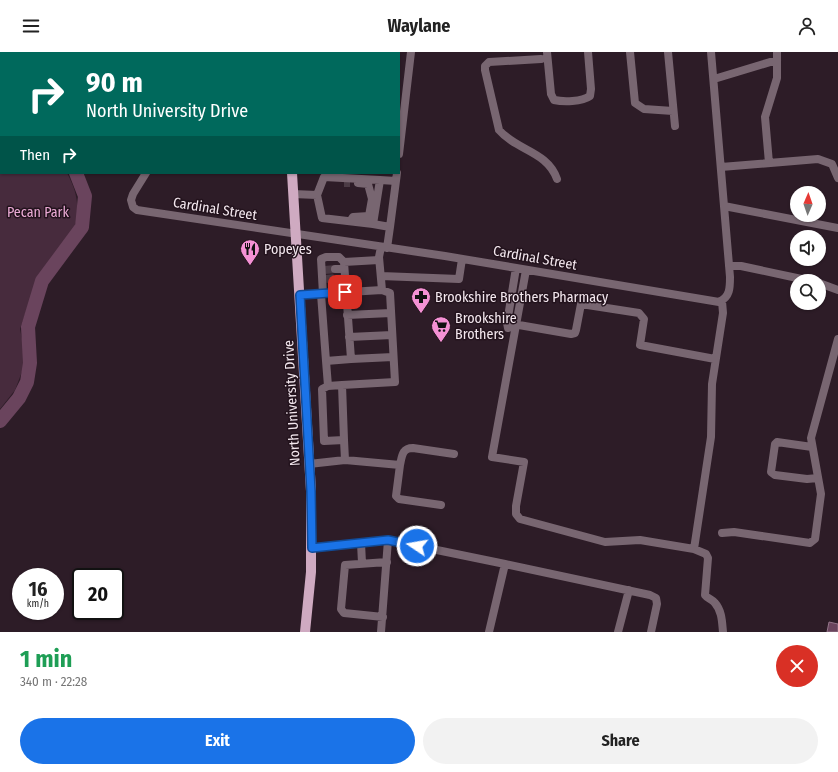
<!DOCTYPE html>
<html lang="en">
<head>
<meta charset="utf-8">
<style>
  :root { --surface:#fff; --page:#f2f2f2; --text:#222; --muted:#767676; --accent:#1a73e8 }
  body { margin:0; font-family:"Fira Sans Condensed",sans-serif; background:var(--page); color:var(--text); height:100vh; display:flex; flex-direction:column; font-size:15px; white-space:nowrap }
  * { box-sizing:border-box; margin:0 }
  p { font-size:13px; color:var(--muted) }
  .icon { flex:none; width:22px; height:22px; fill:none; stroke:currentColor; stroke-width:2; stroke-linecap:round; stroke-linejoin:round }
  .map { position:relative; height:580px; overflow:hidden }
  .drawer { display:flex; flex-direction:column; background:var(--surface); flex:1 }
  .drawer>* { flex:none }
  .top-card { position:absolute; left:0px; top:0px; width:400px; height:122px; box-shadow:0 1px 3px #0004; background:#00695c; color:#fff; overflow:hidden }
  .needle { width:26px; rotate:2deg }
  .buttons { position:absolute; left:790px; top:134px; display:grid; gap:8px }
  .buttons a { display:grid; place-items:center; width:36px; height:36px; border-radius:50%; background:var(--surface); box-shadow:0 1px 3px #0004; font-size:20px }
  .speed { position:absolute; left:12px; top:516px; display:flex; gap:8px; font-size:20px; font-weight:700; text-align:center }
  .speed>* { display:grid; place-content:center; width:52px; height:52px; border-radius:50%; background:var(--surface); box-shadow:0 1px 3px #0004; line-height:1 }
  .speed small { font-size:10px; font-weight:400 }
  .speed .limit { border:2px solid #111; border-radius:6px; background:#fff; color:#111 }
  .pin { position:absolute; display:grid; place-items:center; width:34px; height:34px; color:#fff; margin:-17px; border-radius:8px; box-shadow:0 2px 6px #0006 }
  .me { position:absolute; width:44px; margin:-22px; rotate:282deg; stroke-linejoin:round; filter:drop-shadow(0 0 3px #0008) }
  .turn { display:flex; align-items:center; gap:14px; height:84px; padding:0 20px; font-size:18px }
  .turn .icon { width:52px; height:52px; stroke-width:2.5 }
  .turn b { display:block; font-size:28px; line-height:34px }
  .then { display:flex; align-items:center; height:38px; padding:0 20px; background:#0003; gap:8px; font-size:15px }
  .round { display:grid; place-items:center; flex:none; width:42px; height:42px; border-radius:21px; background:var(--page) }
  .head { display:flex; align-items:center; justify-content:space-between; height:68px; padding:0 20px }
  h1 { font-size:24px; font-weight:700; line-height:30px; color:#1e9e55 }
  .action { display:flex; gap:8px; margin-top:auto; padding:8px 20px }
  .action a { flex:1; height:46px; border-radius:24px; background:var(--accent); color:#fff; font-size:16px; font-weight:700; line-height:46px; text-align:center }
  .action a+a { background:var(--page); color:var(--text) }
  header { display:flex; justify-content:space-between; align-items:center; height:52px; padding:0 20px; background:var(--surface); font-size:18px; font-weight:700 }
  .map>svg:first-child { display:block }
  .green { fill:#472b3d }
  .water { fill:#6a445d; stroke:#937589 }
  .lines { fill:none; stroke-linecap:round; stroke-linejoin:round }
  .river { stroke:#6a445d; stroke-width:14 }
  .minor-tunnel { stroke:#4b3b45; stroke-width:8; stroke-dasharray:8 4; stroke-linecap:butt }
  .minor { stroke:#786671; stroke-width:8 }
  .major { stroke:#cfaac1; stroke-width:10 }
  .route-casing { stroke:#114b97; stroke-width:10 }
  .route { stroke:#1a73e8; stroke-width:7 }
  .labels { text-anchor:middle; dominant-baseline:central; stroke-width:3; stroke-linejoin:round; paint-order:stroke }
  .street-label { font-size:14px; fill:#f4e8ef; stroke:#23131d }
  .park-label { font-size:14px; fill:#ebaad5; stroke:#23131d }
  .poi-label { font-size:14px; fill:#f4e8ef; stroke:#23131d; text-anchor:start }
</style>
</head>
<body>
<header><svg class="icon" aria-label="menu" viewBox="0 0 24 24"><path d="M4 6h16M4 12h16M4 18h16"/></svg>Waylane<svg class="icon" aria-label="person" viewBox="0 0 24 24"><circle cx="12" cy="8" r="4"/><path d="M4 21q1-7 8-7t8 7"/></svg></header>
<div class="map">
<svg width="838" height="580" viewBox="0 0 838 580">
  <rect width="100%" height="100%" fill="#2d1c27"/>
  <!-- green -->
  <path class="green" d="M 0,102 L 1,121 L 67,121 C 78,141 80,157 74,179 L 37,226 L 20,277 L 25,302 L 23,317 L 15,338 L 0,357 Z"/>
  <!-- water -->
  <path class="water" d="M 829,570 L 838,572 L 838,580 L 827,580 Z"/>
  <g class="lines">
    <!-- river -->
    <path class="river" d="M 31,0 L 31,1
      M 0,369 L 19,346 L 27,330 L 30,311 L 28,275 L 42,229 L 82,175 L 85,144 L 76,121"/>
    <!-- minor-tunnel -->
    <path class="minor-tunnel" d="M 344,131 L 350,131
      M 325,218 L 335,217
      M 326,227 L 335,226"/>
    <!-- minor -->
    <path class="minor" d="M 547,0 L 551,42 L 554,48 C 563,50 582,50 590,44 L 591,37 L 588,0
      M 630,0 L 635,51 L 644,57 L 673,59
      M 668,0 L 675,74
      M 541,7 L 489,10 L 485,14 L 485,18 L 499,78 C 517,99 547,99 557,127
      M 714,27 L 777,8
      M 399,102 L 411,0
      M 769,111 L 765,65 L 777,26 L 777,0
      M 721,115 L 818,107 L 832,112 L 838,126
      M 146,121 L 133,142 L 131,148 L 133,155 L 137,158 L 445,204 L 719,250 C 730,245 730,236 730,225 L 711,0
      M 380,128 L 396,129
      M 293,142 L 317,143 L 324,125 L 380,128 L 373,172 L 322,166 L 317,143
      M 724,154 L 838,176
      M 351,168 L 353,165 L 369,164 L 372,147 L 368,132 L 358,131
      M 373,172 L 390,175 L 397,121
      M 387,196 L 390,175
      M 729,214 L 741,214 L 811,229
      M 335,217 L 344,217
      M 526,218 L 492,405 L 524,410 L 516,454 L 516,462 L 520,467 L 605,490 L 640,488 L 694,497 L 711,385 L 712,332 L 723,261 L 722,249
      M 381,224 L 459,227 L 462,207
      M 819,231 L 838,238
      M 321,242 L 326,309 L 351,307 L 344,210
      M 323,242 L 321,207 L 326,205 L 339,205 L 344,210 L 379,208
      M 299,243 L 382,238 L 379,205 L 381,195
      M 347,263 L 391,261
      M 507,271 L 571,282 L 575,281 L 576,278 L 581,252 L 639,261 L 644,267 L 640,293 L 715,307
      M 508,276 L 507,271 L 516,216
      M 349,285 L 392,283
      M 351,307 L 393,305
      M 342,333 L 395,330 L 390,241 L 382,238
      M 328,334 L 342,333 L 344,388
      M 812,395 L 777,390 L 775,392 L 771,420 L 775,423 L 807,427 L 818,426
      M 345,408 L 400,413 C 402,404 402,396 413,396 L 454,402
      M 309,412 L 345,408 L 344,388 L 324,389 L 322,337 L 328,334 L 326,309
      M 400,413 L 396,444 L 399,447 L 441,453
      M 722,481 L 734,480 L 810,491 L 815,487 L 821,442 L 811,386 L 838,287
      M 361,491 L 362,511
      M 312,496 L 388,488
      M 694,497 L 706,502 L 708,506 L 705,543 C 708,547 712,547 715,551 C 722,559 722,570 723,580
      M 505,512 L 650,543 L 656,546 L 657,552 L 651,580
      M 383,565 L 344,561 L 341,557 L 345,513 L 387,510
      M 381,580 L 388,488 L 505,512 L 489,580
      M 618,580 L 629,538"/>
    <!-- major -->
    <path class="major" d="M 269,1 L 277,0
      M 0,90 L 1,90
      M 292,121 L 311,439 L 311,520 L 305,580"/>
  </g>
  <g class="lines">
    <!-- route casing -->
    <g class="route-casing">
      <path id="route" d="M 345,240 L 300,243 L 311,439 L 312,496 L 388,488 L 417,494"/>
    </g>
    <!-- route -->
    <use href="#route" class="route"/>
  </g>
  <!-- icons -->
  <defs>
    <g id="restaurant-pin" transform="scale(1)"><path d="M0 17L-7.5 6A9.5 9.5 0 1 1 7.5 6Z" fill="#f491d4" stroke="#23131d"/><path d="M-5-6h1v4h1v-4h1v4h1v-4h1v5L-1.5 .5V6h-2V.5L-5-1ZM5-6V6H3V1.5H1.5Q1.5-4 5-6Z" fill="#111"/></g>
    <g id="pharmacy-pin" transform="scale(1)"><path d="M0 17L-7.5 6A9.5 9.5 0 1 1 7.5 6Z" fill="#f491d4" stroke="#23131d"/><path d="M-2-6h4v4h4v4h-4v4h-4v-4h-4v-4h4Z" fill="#111"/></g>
    <g id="supermarket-pin" transform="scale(1)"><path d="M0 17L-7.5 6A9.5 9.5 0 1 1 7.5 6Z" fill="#f491d4" stroke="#23131d"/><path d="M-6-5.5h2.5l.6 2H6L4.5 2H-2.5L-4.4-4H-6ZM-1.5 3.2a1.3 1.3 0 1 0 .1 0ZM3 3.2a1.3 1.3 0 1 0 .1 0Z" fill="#111"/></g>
  </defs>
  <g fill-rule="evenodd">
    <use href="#restaurant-pin" x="250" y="197"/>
    <use href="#pharmacy-pin" x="421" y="245"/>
    <use href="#supermarket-pin" x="441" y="274"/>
  </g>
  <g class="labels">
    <!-- street labels -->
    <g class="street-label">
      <text transform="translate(215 157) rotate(9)">Cardinal Street</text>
      <text transform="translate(535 206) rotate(10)">Cardinal Street</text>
      <text transform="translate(292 351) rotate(-93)">North University Drive</text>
    </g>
    <!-- park labels -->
    <g class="park-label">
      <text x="38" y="160">Pecan Park</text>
    </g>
    <!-- poi labels -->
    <g class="poi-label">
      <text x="264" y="197">Popeyes</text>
      <text x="435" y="245">Brookshire Brothers Pharmacy</text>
      <text x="455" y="266">Brookshire<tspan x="455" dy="16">Brothers</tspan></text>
    </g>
  </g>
</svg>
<div class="buttons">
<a><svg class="needle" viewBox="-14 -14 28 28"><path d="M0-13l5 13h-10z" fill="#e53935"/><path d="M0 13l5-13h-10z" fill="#767676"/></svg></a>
<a><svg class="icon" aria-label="sound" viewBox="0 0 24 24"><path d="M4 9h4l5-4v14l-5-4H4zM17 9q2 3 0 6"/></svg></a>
<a><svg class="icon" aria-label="search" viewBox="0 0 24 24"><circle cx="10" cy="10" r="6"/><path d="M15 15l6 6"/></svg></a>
</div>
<div class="speed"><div>16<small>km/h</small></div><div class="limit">20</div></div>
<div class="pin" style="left:345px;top:240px;background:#d93025"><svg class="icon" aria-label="arrive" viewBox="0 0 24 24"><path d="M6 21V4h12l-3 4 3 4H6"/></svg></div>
<svg class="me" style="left:417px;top:494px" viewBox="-20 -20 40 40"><circle r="17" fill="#1a73e8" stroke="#fff" stroke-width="3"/><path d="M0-11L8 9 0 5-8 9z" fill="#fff"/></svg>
<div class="top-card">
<div class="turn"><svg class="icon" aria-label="right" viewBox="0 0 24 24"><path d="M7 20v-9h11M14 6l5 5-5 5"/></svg><div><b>90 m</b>North University Drive</div></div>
<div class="then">Then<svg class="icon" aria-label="right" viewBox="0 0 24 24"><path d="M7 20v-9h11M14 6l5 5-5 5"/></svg></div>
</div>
</div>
<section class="drawer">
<div class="head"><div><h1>1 min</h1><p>340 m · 22:28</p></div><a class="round" style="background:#d93025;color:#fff"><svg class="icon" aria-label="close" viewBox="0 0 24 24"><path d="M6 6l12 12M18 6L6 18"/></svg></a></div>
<div class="action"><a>Exit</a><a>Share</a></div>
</section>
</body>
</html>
